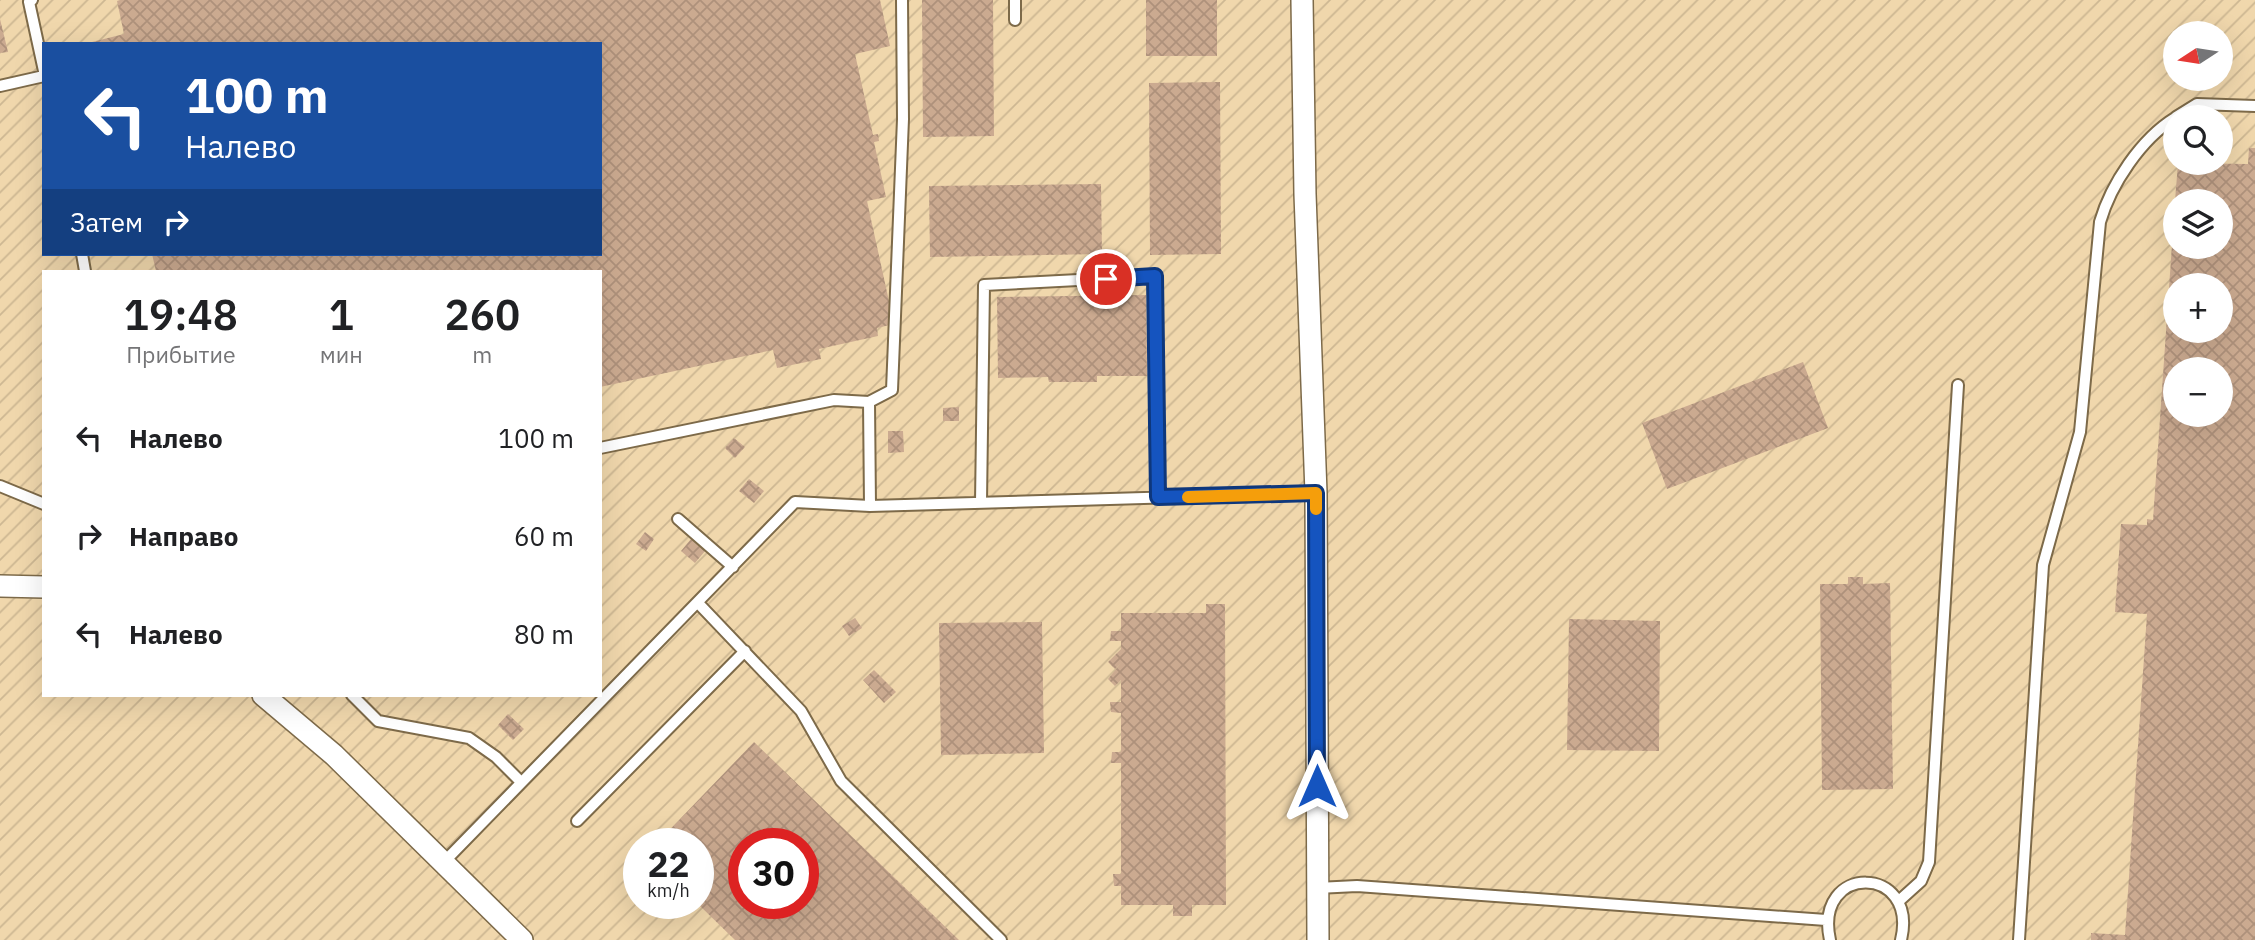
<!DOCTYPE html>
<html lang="ru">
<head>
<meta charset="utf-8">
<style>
  :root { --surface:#fff; --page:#f2f2f2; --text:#202124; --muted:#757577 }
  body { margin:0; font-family:"IBM Plex Sans",sans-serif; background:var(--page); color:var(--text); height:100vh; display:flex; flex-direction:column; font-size:26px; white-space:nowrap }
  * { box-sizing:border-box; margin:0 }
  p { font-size:23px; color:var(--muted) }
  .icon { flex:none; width:38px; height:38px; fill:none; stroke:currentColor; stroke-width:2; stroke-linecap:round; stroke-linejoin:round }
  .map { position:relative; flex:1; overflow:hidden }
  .details { position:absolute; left:42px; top:270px; width:560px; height:427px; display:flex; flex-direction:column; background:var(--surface); border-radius:0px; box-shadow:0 7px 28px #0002 }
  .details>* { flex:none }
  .guide { position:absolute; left:42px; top:42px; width:560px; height:214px; border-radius:0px; box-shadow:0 7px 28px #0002; background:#1a4fa0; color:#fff; overflow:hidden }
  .needle { width:46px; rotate:258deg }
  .controls { position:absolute; left:2163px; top:21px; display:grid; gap:14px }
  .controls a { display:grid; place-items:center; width:70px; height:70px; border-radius:50%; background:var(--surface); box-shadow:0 7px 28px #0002; font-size:35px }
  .speed { position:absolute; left:623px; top:828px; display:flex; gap:14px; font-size:35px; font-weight:700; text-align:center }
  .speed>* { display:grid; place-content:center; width:91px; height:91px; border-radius:50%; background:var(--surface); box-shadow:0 7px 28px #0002; line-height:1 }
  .speed small { font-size:18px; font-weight:400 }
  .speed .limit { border:10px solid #d22; background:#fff; color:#111 }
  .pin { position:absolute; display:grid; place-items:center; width:60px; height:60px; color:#fff; margin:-30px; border:4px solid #fff; border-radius:50%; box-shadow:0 2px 7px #0007 }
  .me { position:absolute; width:77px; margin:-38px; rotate:0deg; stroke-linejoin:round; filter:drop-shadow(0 0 5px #0008) }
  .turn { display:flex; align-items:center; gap:24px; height:147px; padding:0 28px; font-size:32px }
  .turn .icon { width:91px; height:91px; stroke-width:2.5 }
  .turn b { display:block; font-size:49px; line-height:60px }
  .then { display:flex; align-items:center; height:66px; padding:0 28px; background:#0003; gap:14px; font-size:26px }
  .eta { display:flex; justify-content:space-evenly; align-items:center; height:119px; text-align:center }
  .eta b { font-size:42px; font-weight:600; line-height:49px }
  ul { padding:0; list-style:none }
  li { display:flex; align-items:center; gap:21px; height:98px; padding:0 28px }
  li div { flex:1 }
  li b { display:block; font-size:26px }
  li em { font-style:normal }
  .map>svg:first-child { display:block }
  .industrial { fill:url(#industrial-furrows); fill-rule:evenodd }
  .building { fill:url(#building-cross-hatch); fill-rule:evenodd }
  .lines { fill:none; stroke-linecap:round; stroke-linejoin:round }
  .lane-casing { stroke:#7d6a49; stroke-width:14 }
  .street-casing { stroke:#7d6a49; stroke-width:24 }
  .lane { stroke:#fff; stroke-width:10 }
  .street { stroke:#fff; stroke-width:21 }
  .route-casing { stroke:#0e377c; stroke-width:18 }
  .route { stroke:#1554bf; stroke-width:12 }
  .slow { stroke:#f59e0b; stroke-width:12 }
</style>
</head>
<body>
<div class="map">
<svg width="2255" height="940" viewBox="0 0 2255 940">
  <defs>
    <pattern id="industrial-furrows" width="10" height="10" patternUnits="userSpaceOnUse" patternTransform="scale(1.75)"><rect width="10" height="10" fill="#f0d7ac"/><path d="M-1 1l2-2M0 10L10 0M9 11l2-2" fill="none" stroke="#cdb792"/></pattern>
    <pattern id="building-cross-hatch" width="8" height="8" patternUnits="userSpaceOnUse" patternTransform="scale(1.75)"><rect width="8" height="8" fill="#cbaa90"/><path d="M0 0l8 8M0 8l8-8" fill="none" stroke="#ae917b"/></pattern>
  </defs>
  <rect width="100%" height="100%" fill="#f9e3bf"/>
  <!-- industrial -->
  <path class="industrial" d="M 0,0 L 2255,0 L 2255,940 L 0,940 ZM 2175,33 L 2221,33 L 2221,79 L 2175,79 ZM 44,44 L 600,44 L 600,254 L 44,254 ZM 2175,117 L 2221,117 L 2221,163 L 2175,163 ZM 2175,201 L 2221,201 L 2221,247 L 2175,247 ZM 44,271 L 600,271 L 600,695 L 44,695 ZM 2175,285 L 2221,285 L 2221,331 L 2175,331 ZM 2175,369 L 2221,369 L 2221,415 L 2175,415 ZM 639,844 L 698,844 L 698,903 L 639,903 ZM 744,844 L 803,844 L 803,903 L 744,903 Z"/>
  <!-- building -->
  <path class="building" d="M 120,0 L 880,0 L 890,46 L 855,54 L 873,135 L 878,134 L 879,141 L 874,142 L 886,197 L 867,201 L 894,324 L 877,328 L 878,336 L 819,349 L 821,359 L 777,368 L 773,350 L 600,387 L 600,271 L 156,271 L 152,254 L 600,254 L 600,44 L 84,44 L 124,34 L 117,1 Z
    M 922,0 L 993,0 L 994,136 L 923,137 Z
    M 1146,0 L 1217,0 L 1217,56 L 1146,56 Z
    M 0,19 L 8,52 L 0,53 Z
    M 1220,82 L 1221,254 L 1150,255 L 1149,83 Z
    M 2249,148 L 2255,148 L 2255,940 L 2091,940 L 2091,933 L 2125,935 L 2147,614 L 2115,612 L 2121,524 L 2147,525 L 2147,519 L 2153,520 L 2173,230 L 2175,247 L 2221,247 L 2221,201 L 2175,201 L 2178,163 L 2248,164 ZM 2175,285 L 2221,285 L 2221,331 L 2175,331 ZM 2175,369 L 2221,369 L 2221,415 L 2175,415 Z
    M 1101,184 L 1102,254 L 930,257 L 929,186 Z
    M 1146,295 L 1147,376 L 1097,376 L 1097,382 L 1049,382 L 1048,377 L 998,378 L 997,297 Z
    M 1803,362 L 1828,428 L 1667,489 L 1642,423 Z
    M 959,407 L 959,421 L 943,421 L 943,408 Z
    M 888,431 L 903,431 L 904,452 L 888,453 Z
    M 734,438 L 745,447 L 735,458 L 725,448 Z
    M 749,479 L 764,491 L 754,503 L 739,491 Z
    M 645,532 L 654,539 L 646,551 L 636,544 Z
    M 691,539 L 705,551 L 695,563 L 681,551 Z
    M 1848,577 L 1863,577 L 1863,584 L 1890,583 L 1893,789 L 1822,790 L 1820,584 L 1848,584 Z
    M 1206,604 L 1225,604 L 1226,905 L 1192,905 L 1192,916 L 1173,916 L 1173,905 L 1121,905 L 1121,886 L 1114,886 L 1113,874 L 1121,874 L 1121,763 L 1111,763 L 1112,752 L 1121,752 L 1121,713 L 1111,712 L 1110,702 L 1121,702 L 1121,680 L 1115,686 L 1108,679 L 1121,663 L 1115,669 L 1108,662 L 1121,649 L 1121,641 L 1110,641 L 1111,631 L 1121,631 L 1121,613 L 1206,613 Z
    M 855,618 L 862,628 L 849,636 L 842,626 Z
    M 1569,619 L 1660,621 L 1659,751 L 1567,750 Z
    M 1042,622 L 1044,753 L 941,755 L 939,623 Z
    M 874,670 L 896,692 L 884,703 L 863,680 Z
    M 508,714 L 524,729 L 513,740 L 498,725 Z
    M 754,742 L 959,940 L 735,940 L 698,904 L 698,844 L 656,844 ZM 744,844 L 803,844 L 803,903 L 744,903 Z"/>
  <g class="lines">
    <!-- lane casing -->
    <g class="lane-casing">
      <path id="lane" d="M 32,0 L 29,2 L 44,71
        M 1015,0 L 1015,20
        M 0,86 L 44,76
        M 2176,117 L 2197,104 L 2255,106
        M 82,254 L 85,271
        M 869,402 L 870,506
        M 600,448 L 834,400 L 869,402 L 892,390 L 903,119 L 902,0
        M 0,486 L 44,504
        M 981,502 L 984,285 L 1155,276 L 1158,497
        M 678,519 L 733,567
        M 698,603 L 801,711 L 841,781 L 1001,940
        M 352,695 L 378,721 L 469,738 L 496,757 L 520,781
        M 577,821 L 745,651
        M 444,862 L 795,502 L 870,506 L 1316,493
        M 1317,888 L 1357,886 L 1826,920
        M 1900,900 L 1921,881 L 1929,862 L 1958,385
        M 1830,940 C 1813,863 1919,864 1901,940
        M 2019,940 L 2043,565 L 2080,432 L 2100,222 C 2111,184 2141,139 2175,118"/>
    </g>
    <!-- street casing -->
    <g class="street-casing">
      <path id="street" d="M 1302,0 L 1305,194 L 1316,493 L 1318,940
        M 0,586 L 44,587
        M 263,695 L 334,755 L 522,940"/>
    </g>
    <!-- lane -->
    <use href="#lane" class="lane"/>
    <!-- street -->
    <use href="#street" class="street"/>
  </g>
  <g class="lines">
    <!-- route casing -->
    <g class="route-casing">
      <path id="route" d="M 1106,279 L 1155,276 L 1158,497 L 1316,493 L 1317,786"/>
    </g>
    <!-- route -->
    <use href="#route" class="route"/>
    <!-- slow -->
    <path class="slow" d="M 1188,497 L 1316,493 L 1316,509"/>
  </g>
</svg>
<div class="controls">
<a><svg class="needle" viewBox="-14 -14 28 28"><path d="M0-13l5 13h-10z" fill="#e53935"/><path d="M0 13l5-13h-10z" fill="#757577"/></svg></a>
<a><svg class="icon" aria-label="search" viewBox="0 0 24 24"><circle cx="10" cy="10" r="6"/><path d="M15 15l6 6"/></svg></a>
<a><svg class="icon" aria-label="layers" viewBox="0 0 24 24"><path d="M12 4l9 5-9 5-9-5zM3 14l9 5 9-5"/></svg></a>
<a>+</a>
<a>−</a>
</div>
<div class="speed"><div>22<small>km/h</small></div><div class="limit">30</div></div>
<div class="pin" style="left:1106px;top:279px;background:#d93025"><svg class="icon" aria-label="arrive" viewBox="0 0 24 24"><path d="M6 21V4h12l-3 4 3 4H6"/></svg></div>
<svg class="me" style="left:1317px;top:786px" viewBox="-20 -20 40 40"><path d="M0-17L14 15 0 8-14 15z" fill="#1554bf" stroke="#fff" stroke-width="4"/></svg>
<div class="guide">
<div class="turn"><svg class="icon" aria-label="left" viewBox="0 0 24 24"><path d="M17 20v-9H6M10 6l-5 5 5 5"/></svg><div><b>100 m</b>Налево</div></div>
<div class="then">Затем<svg class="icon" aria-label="right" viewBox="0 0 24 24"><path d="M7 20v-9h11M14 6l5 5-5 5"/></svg></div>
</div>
<section class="details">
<div class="eta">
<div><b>19:48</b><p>Прибытие</p></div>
<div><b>1</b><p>мин</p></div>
<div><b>260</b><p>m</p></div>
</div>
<ul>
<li><svg class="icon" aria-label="left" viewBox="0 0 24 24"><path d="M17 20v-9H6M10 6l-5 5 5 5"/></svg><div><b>Налево</b></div><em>100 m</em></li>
<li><svg class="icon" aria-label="right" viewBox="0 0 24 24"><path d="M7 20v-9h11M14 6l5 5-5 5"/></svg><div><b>Направо</b></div><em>60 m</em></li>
<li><svg class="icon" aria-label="left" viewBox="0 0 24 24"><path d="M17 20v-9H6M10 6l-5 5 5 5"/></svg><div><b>Налево</b></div><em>80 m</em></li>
</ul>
</section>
</div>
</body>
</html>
